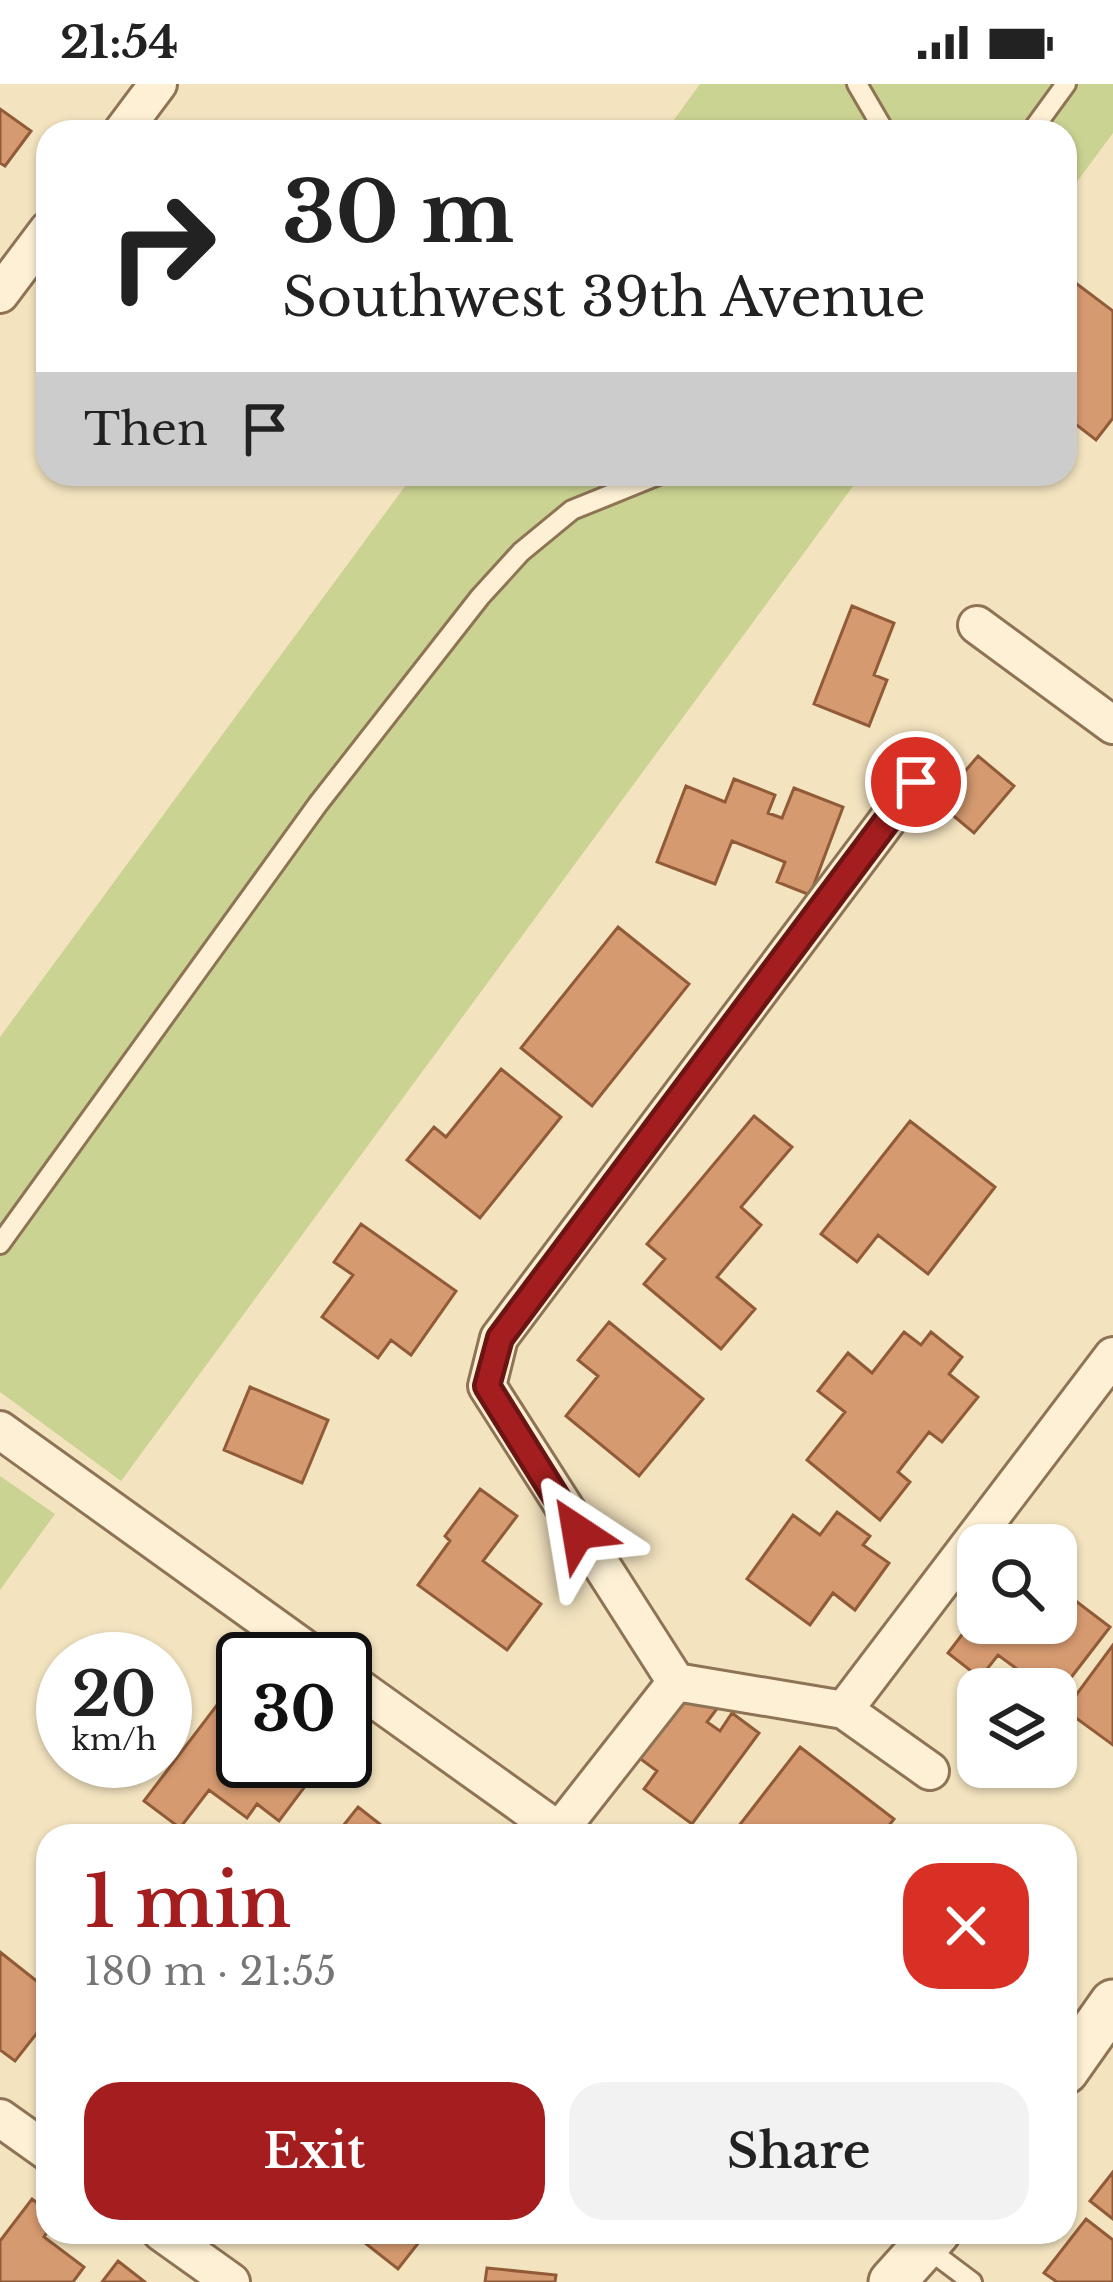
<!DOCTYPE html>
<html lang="en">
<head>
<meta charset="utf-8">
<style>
  :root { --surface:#fff; --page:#f2f2f2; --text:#222; --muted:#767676; --accent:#a51e1f }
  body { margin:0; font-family:"Libre Baskerville",serif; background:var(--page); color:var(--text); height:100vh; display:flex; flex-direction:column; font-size:45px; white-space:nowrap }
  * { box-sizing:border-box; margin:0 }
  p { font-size:39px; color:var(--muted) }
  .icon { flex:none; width:66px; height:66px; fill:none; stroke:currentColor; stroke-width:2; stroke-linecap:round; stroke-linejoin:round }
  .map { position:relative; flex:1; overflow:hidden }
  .drawer { position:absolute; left:36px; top:1740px; width:1041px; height:420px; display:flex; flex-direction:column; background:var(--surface); border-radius:36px; box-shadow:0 3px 9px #0004 }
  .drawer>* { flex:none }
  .banner { position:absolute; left:36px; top:36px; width:1041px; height:366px; border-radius:36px; box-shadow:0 3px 9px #0004; background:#fff; color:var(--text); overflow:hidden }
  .fabs { position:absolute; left:957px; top:1440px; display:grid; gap:24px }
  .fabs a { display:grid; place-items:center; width:120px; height:120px; border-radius:24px; background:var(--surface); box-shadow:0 3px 9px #0004; font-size:60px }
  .speed { position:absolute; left:36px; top:1548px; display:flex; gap:24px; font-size:60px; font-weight:700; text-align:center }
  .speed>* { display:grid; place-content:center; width:156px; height:156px; border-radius:50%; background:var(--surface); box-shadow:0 3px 9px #0004; line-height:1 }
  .speed small { font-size:30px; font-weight:400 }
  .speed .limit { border:6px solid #111; border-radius:18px; background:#fff; color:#111 }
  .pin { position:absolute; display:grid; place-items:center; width:102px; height:102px; color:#fff; margin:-51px; border:6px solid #fff; border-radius:50%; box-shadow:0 3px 12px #0007 }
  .me { position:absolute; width:132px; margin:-66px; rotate:327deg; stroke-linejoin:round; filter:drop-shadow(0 0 9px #0008) }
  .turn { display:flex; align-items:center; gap:42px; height:252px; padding:0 48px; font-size:54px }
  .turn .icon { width:156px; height:156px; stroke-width:2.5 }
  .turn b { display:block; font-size:84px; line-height:102px }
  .then { display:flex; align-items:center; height:114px; padding:0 48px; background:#0003; gap:24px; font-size:45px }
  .round { display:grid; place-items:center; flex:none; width:126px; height:126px; border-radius:36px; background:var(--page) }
  .head { display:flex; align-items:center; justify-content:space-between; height:204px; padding:0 48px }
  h1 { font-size:72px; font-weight:600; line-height:90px; color:var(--accent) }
  .action { display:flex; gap:24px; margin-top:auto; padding:24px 48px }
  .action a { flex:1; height:138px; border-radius:36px; background:var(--accent); color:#fff; font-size:48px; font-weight:600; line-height:138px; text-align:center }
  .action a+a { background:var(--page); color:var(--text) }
  .status { display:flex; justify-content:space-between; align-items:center; height:84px; padding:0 60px; background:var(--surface); direction:ltr }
  .status svg { height:33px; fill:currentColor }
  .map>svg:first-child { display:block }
  .green { fill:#cbd392 }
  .building { fill:#d69a70; stroke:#915b38; stroke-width:3 }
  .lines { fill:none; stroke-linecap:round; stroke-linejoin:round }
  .service-casing { stroke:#8e7355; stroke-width:24 }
  .minor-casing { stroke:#8e7355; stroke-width:42 }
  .tertiary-casing { stroke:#8e7355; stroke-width:51 }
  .service { stroke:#fdf0d4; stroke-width:18 }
  .minor { stroke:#fdf0d4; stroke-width:36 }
  .tertiary { stroke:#fdf0d4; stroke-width:45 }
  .route-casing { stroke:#6b1414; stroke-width:30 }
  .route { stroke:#a51e1f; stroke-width:21 }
</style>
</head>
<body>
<div class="status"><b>21:54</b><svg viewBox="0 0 49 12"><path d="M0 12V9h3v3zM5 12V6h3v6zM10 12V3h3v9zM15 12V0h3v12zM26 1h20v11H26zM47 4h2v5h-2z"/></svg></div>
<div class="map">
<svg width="1113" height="2198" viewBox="0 0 1113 2198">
  <rect width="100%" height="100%" fill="#f3e3bf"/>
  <!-- green -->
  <path class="green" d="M 700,0 L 1113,0 L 1113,49 L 1065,114 L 1065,48 L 665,48 Z
    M 414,390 L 862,390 L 121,1397 L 0,1308 L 0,953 Z
    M 0,1392 L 55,1430 L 0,1506 Z"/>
  <!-- building -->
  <path class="building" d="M 0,25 L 31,47 L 5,82 L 0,79 Z
    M 1065,191 L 1113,227 L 1113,334 L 1096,356 L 1065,332 Z
    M 852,522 L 894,539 L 874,591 L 887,596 L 869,642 L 814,620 Z
    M 978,672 L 1014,702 L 974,749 L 938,719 Z
    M 734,695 L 775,711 L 768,729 L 782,734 L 794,704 L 843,723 L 810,811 L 777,798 L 785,778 L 732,757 L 715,800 L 657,778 L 686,702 L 725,718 Z
    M 618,843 L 689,900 L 592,1022 L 521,964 Z
    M 501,985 L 561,1033 L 480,1134 L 407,1076 L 434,1043 L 446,1053 Z
    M 754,1032 L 792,1063 L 741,1123 L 761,1141 L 717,1193 L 755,1225 L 721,1265 L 644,1200 L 665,1175 L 647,1160 Z
    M 910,1037 L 995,1103 L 928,1190 L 878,1151 L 857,1178 L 821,1150 Z
    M 361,1140 L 456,1207 L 411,1271 L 391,1256 L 378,1274 L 322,1233 L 353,1191 L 334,1178 Z
    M 609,1238 L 703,1315 L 639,1392 L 566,1332 L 598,1292 L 578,1276 Z
    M 904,1248 L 921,1261 L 931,1248 L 962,1273 L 949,1290 L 978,1313 L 942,1358 L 929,1348 L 898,1388 L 910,1398 L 880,1436 L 807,1376 L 845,1328 L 818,1307 L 848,1269 L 872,1289 Z
    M 250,1303 L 328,1336 L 302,1399 L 224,1366 Z
    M 480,1405 L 517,1432 L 483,1477 L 541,1520 L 507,1566 L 418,1501 L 450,1457 L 445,1452 Z
    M 837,1428 L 870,1452 L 863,1461 L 889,1479 L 855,1526 L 833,1509 L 810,1541 L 747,1495 L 793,1431 L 820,1451 Z
    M 1056,1502 L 1110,1543 L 1056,1613 L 1056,1605 L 1029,1605 L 1015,1594 L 1020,1587 L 998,1571 L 980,1594 L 948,1569 L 978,1530 L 978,1539 L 1056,1539 Z
    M 1113,1561 L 1113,1661 L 1065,1626 Z
    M 685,1578 L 728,1610 L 707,1638 L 720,1647 L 732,1629 L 759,1649 L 692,1740 L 644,1705 L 657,1687 L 623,1662 Z
    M 217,1621 L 243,1640 L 243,1677 L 291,1677 L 312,1693 L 279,1737 L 257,1720 L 247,1734 L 209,1706 L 180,1744 L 144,1717 Z
    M 800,1663 L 894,1735 L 881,1752 L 750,1752 L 738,1743 Z
    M 358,1723 L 395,1752 L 335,1752 Z
    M 0,1868 L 48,1906 L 48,1935 L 15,1977 L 0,1966 Z
    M 1113,2088 L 1113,2135 L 1090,2117 Z
    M 32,2115 L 48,2127 L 48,2147 L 44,2153 L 84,2183 L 73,2198 L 0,2198 L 0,2157 Z
    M 1086,2135 L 1113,2156 L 1113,2198 L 1057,2198 L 1044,2189 Z
    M 351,2148 L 427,2148 L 398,2185 Z
    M 118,2177 L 145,2198 L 102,2198 Z
    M 487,2184 L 556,2191 L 555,2198 L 485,2198 Z"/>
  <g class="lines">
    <!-- service casing -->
    <g class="service-casing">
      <path id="service" d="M 857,0 L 885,48
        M 1031,48 L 1066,0
        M 0,1160 L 318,720 L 480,513 L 521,468 L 572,426 L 661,390
        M 924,2162 L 972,2198"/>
    </g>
    <!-- minor casing -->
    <g class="minor-casing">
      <path id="minor" d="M 122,48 L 158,0
        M 0,210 L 48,146
        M 977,541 L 1113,641
        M 0,1346 L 319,1575
        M 345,1594 L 566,1752
        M 676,1598 L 487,1302 L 499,1254 L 916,698
        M 676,1598 L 844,1626 L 930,1687
        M 844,1626 L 1113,1272
        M 559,1747 L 676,1598
        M 0,2034 L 48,2068
        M 161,2148 L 231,2198"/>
    </g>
    <!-- tertiary casing -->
    <g class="tertiary-casing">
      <path id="tertiary" d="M 1065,1987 L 1113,1919
        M 892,2198 L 937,2148"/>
    </g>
    <!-- service -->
    <use href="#service" class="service"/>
    <!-- minor -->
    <use href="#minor" class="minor"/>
    <!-- tertiary -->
    <use href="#tertiary" class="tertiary"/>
  </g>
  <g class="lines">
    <!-- route casing -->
    <g class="route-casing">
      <path id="route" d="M 578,1448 L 487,1302 L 500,1254 L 916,698"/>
    </g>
    <!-- route -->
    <use href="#route" class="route"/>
  </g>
</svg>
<div class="fabs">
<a><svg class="icon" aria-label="search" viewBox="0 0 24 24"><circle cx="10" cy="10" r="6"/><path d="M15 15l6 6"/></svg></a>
<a><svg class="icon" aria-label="layers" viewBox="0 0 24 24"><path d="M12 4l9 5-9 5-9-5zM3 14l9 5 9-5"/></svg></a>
</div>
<div class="speed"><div>20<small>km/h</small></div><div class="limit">30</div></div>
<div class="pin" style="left:916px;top:698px;background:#d93025"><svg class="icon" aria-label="arrive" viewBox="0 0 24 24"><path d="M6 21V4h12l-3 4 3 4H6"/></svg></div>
<svg class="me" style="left:578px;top:1448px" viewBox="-20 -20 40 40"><path d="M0-17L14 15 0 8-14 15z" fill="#a51e1f" stroke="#fff" stroke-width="4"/></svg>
<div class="banner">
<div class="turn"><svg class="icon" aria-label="right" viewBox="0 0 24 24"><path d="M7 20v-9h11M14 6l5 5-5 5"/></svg><div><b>30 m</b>Southwest 39th Avenue</div></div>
<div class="then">Then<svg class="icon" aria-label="arrive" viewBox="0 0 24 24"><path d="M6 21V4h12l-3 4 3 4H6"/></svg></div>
</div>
<section class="drawer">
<div class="head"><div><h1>1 min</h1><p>180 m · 21:55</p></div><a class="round" style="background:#d93025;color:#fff"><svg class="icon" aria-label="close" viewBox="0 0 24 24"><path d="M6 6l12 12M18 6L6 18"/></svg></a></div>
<div class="action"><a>Exit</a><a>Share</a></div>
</section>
</div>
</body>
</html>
